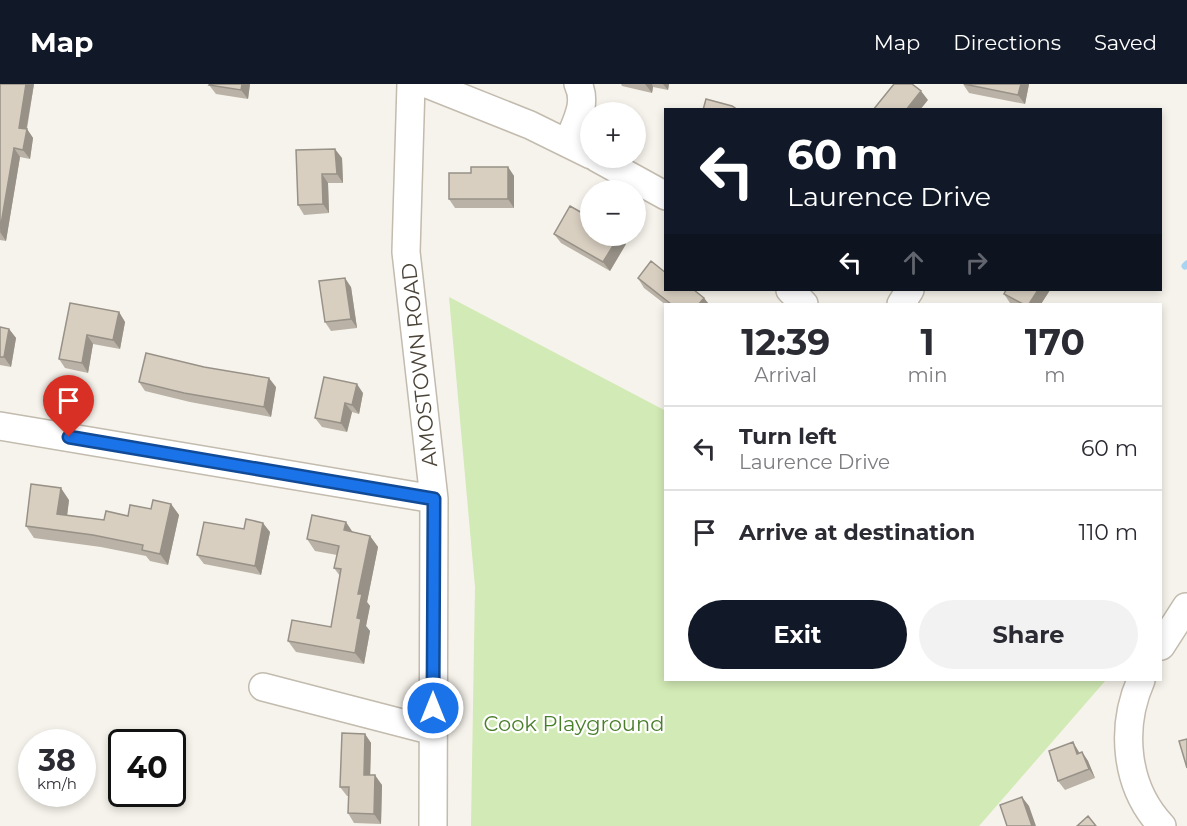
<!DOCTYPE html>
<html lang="en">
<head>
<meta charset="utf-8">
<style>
  :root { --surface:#fff; --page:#f2f2f3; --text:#2b2b33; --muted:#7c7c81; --line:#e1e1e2; --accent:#111827 }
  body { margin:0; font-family:Montserrat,sans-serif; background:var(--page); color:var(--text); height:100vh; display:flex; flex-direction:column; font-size:22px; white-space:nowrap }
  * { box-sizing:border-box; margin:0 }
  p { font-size:20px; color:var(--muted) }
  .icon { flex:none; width:33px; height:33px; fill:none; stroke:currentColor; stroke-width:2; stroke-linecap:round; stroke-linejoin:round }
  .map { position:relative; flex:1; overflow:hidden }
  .panel { position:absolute; left:664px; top:219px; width:498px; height:378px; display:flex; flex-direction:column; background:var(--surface); border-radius:0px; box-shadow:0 3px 9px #0003 }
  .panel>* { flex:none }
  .guide { position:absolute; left:664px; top:24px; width:498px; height:183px; border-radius:0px; box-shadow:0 3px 9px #0003; background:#111827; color:#fff; overflow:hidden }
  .fabs { position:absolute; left:580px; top:18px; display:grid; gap:12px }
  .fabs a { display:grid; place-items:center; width:66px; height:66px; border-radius:50%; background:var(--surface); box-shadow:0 3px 9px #0003; font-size:30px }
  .speed { position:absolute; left:18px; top:645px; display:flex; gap:12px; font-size:30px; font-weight:700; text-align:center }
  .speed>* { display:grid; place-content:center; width:78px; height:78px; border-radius:50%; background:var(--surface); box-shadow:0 3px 9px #0003; line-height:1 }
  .speed small { font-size:15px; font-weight:400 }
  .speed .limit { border:3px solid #111; border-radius:9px; background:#fff; color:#111 }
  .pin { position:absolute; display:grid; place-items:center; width:51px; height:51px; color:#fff; margin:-62px -26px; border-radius:50% 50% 50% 0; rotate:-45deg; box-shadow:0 0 6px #0007 }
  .pin .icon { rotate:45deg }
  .me { position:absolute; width:66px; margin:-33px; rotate:0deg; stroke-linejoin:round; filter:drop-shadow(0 0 4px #0008) }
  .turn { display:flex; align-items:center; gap:21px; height:126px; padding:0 24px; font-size:27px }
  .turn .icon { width:78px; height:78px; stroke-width:2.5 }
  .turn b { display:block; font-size:42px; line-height:51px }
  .lanes { display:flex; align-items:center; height:57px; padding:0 24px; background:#0003; justify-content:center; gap:30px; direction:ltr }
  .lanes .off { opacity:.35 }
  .eta { display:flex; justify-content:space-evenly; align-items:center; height:102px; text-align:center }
  .eta b { font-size:36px; font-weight:700; line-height:42px }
  .cta { display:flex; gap:12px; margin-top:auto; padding:12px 24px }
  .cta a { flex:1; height:69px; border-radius:36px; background:var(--accent); color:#fff; font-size:24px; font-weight:700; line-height:69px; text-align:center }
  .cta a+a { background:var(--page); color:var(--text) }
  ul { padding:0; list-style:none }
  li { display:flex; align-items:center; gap:18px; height:84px; padding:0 24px; border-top:2px solid var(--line) }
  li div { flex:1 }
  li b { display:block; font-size:22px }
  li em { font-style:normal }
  header { display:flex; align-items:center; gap:36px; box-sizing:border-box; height:84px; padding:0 30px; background:var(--accent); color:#fff }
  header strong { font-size:28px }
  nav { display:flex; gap:33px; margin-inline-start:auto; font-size:21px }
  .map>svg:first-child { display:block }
  .green { fill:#d2eab5 }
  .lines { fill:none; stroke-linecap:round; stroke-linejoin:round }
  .stream { stroke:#a9d4f2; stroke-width:7 }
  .minor-casing { stroke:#c2bbae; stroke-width:30 }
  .minor { stroke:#fff; stroke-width:27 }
  .wall { fill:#bab2a6 }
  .shaded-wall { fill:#979187 }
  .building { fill:#d8cfc1; stroke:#979187; stroke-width:1.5 }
  .route-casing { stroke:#114b97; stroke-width:15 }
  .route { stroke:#1a73e8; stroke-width:10 }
  .labels { text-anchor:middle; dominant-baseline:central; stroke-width:4.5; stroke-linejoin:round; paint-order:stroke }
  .street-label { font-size:21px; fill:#4b4439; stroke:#fff }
  .park-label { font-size:21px; fill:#4a7f2a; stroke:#fff }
</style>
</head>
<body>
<header>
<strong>Map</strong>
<nav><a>Map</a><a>Directions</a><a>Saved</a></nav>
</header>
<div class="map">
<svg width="1187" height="742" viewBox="0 0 1187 742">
  <rect width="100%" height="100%" fill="#f6f3ec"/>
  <!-- green -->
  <path class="green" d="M 449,213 L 666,327 L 666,596 L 1106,596 L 979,742 L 471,742 L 475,503 Z"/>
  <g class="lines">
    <!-- stream -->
    <path class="stream" d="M 1185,182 L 1187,180"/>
    <!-- minor casing -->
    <g class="minor-casing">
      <path id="minor" d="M 411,0 L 406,168 L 434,415 L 433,742
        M 427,0 L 530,41 L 591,71
        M 568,59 C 575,39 588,20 578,0
        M 597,74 L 666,112
        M 790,206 L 804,220
        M 901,220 L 910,206
        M 0,342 L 434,415
        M 1161,562 L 1186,523
        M 1141,596 C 1120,644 1125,703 1162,742
        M 263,603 L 433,647"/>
    </g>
    <!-- minor -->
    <use href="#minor" class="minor"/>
  </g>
  <!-- wall -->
  <path class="wall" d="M 0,0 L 34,0 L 27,45 L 33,54 L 30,75 L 20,73 L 6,157 L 0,156 Z
    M 250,0 L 248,15 L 216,10 L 209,1 Z
    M 621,0 L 669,0 L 668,6 L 653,3 L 652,9 L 622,2 Z
    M 963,0 L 1029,0 L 1025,20 L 969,9 Z
    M 296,66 L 342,74 L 343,99 L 328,99 L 329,129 L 304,131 L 298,121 Z
    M 508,83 L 514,92 L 514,124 L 455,124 L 449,115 L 471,89 Z
    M 554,150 L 591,152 L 620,152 L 626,160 L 610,187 L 561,159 Z
    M 638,194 L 666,206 L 709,220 L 666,221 L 644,204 Z
    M 351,203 L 357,244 L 331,247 L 325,238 Z
    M 1050,206 L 1041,220 L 1013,220 L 1010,219 L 1004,210 Z
    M 70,219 L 119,228 L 125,238 L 120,265 L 93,260 L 88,289 L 65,284 L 59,275 Z
    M 0,243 L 9,245 L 16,254 L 11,283 L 0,281 Z
    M 139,298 L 276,303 L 271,333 L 190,318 L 145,307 Z
    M 363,309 L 359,330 L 352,328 L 347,348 L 322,343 L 315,334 Z
    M 69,416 L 67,431 L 104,436 L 128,432 L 171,420 L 179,431 L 168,481 L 150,477 L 146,472 L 101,463 L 34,454 L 26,442 Z
    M 244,445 L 270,448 L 261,491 L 204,480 L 197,471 Z
    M 352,448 L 370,452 L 378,463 L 367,518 L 370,522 L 366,542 L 370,547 L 364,580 L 296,568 L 288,557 L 331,543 L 340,492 L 334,484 L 337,471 L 315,467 L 307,455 Z
    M 365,650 L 371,659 L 370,691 L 382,701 L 381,740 L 354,739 L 348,729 L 349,712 L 347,712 L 340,703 Z
    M 1082,668 L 1088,677 L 1095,694 L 1065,706 L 1058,697 L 1080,669 Z"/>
  <!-- shaded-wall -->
  <path class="shaded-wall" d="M 26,0 L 34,0 L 25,53 L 19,44 Z
    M 242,0 L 250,0 L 248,15 L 241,6 Z
    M 645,0 L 652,0 L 653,3 L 652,9 Z
    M 663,0 L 669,0 L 668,6 Z
    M 1021,0 L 1029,0 L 1025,20 L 1018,11 Z
    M 921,7 L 928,16 L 920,26 L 906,26 Z
    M 27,45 L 33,54 L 30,75 L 23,66 Z
    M 14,64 L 20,73 L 6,157 L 0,148 Z
    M 335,65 L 342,74 L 343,99 L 337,90 Z
    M 508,83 L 514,92 L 514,124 L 508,115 Z
    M 322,90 L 328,99 L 329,129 L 323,120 Z
    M 619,152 L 626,160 L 610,187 L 603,178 Z
    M 345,194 L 351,203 L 357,244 L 351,235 Z
    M 1038,206 L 1050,206 L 1041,220 L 1029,220 Z
    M 704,214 L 709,220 L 699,220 Z
    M 119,228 L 125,238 L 120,265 L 113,256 Z
    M 9,245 L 16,254 L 11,283 L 4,273 Z
    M 87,251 L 93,260 L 88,289 L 82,279 Z
    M 269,294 L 276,303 L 271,333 L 264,323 Z
    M 357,300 L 363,309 L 359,330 L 352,321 Z
    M 345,319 L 352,328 L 347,348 L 341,339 Z
    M 61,404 L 69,416 L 66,441 L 57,430 Z
    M 171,420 L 179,431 L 168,481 L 160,470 Z
    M 346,438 L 354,450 L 344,446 Z
    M 263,439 L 270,448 L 261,491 L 255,482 Z
    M 370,452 L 378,463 L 367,518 L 370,522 L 366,542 L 370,547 L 364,580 L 355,569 L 358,510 Z
    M 365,650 L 371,659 L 370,700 L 364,691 Z
    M 1073,658 L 1079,668 L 1083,679 L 1077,670 Z
    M 1082,668 L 1088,677 L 1095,694 L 1089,685 Z
    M 375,691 L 382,701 L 381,740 L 374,730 Z
    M 1022,713 L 1029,722 L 1036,742 L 1032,742 Z"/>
  <!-- building -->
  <path class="building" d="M 0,0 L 26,0 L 19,44 L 27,45 L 23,66 L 14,64 L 0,146 Z
    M 210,0 L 242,0 L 241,6 L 209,1 Z
    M 894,0 L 912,0 L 921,7 L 906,26 L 873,26 Z
    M 964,0 L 1021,0 L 1018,11 Z
    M 706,15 L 732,22 L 738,26 L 703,26 Z
    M 335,65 L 337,90 L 322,90 L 323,120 L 298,121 L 296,66 Z
    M 471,83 L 508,83 L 508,115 L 449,115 L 449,89 L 471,89 Z
    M 570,122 L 591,134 L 591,152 L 619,152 L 603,178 L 554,150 Z
    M 651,177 L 666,189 L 666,206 L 694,206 L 704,214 L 699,220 L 671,220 L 638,194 Z
    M 345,194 L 351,235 L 325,238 L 319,197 Z
    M 1006,206 L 1038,206 L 1029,220 L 1023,220 L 1004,210 Z
    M 70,219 L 119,228 L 113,256 L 87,251 L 82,279 L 59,275 Z
    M 0,243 L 9,245 L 4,273 L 0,273 Z
    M 146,269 L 204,283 L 269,294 L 264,323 L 184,309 L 139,298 Z
    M 324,293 L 357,300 L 352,321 L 345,319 L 341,339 L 315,334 Z
    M 31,400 L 61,404 L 57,430 L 104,436 L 106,427 L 128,432 L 130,421 L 151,425 L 153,416 L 171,420 L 160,470 L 142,466 L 143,461 L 93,451 L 26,442 Z
    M 312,431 L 346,438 L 344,446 L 370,452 L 358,510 L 362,510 L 357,534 L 361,535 L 355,569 L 288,557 L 292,536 L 331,543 L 341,485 L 334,484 L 339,462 L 307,455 Z
    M 246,435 L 263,439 L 255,482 L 197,471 L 204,438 L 244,445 Z
    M 342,649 L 365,650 L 364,691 L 375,691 L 374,730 L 348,729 L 349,703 L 340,703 Z
    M 1187,655 L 1187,684 L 1179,657 Z
    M 1073,658 L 1077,670 L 1082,668 L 1089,685 L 1058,697 L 1049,667 Z
    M 1022,713 L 1032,742 L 1007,742 L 1000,721 Z
    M 1088,732 L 1096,742 L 1077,742 Z"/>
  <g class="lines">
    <!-- route casing -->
    <g class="route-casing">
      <path id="route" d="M 69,353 L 434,415 L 433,624"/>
    </g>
    <!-- route -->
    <use href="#route" class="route"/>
  </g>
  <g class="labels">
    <!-- street labels -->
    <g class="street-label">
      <text transform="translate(419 281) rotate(-96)">AMOSTOWN ROAD</text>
    </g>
    <!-- park labels -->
    <g class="park-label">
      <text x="574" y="639">Cook Playground</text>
    </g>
  </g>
</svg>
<div class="fabs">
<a>+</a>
<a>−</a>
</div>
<div class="speed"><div>38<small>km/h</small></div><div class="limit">40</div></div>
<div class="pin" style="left:69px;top:353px;background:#d93025"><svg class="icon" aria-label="arrive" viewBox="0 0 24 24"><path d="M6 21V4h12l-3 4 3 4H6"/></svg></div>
<svg class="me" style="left:433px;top:624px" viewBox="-20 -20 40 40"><circle r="17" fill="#1a73e8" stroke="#fff" stroke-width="3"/><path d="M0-11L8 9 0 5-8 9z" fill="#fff"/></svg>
<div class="guide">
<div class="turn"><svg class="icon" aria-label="left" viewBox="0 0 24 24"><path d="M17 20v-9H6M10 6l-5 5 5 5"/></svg><div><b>60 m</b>Laurence Drive</div></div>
<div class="lanes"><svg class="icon" aria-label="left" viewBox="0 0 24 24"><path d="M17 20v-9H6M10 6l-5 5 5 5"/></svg><svg class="icon off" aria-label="ahead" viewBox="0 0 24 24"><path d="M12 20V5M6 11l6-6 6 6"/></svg><svg class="icon off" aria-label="right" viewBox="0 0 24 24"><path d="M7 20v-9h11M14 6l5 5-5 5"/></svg></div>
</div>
<section class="panel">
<div class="eta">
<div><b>12:39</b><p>Arrival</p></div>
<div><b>1</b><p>min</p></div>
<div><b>170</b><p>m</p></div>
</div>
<ul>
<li><svg class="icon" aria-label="left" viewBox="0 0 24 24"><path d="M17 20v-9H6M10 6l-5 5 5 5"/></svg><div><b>Turn left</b><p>Laurence Drive</p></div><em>60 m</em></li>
<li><svg class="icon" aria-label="arrive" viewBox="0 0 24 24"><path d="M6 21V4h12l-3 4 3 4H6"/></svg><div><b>Arrive at destination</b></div><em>110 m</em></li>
</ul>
<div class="cta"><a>Exit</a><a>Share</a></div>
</section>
</div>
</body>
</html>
